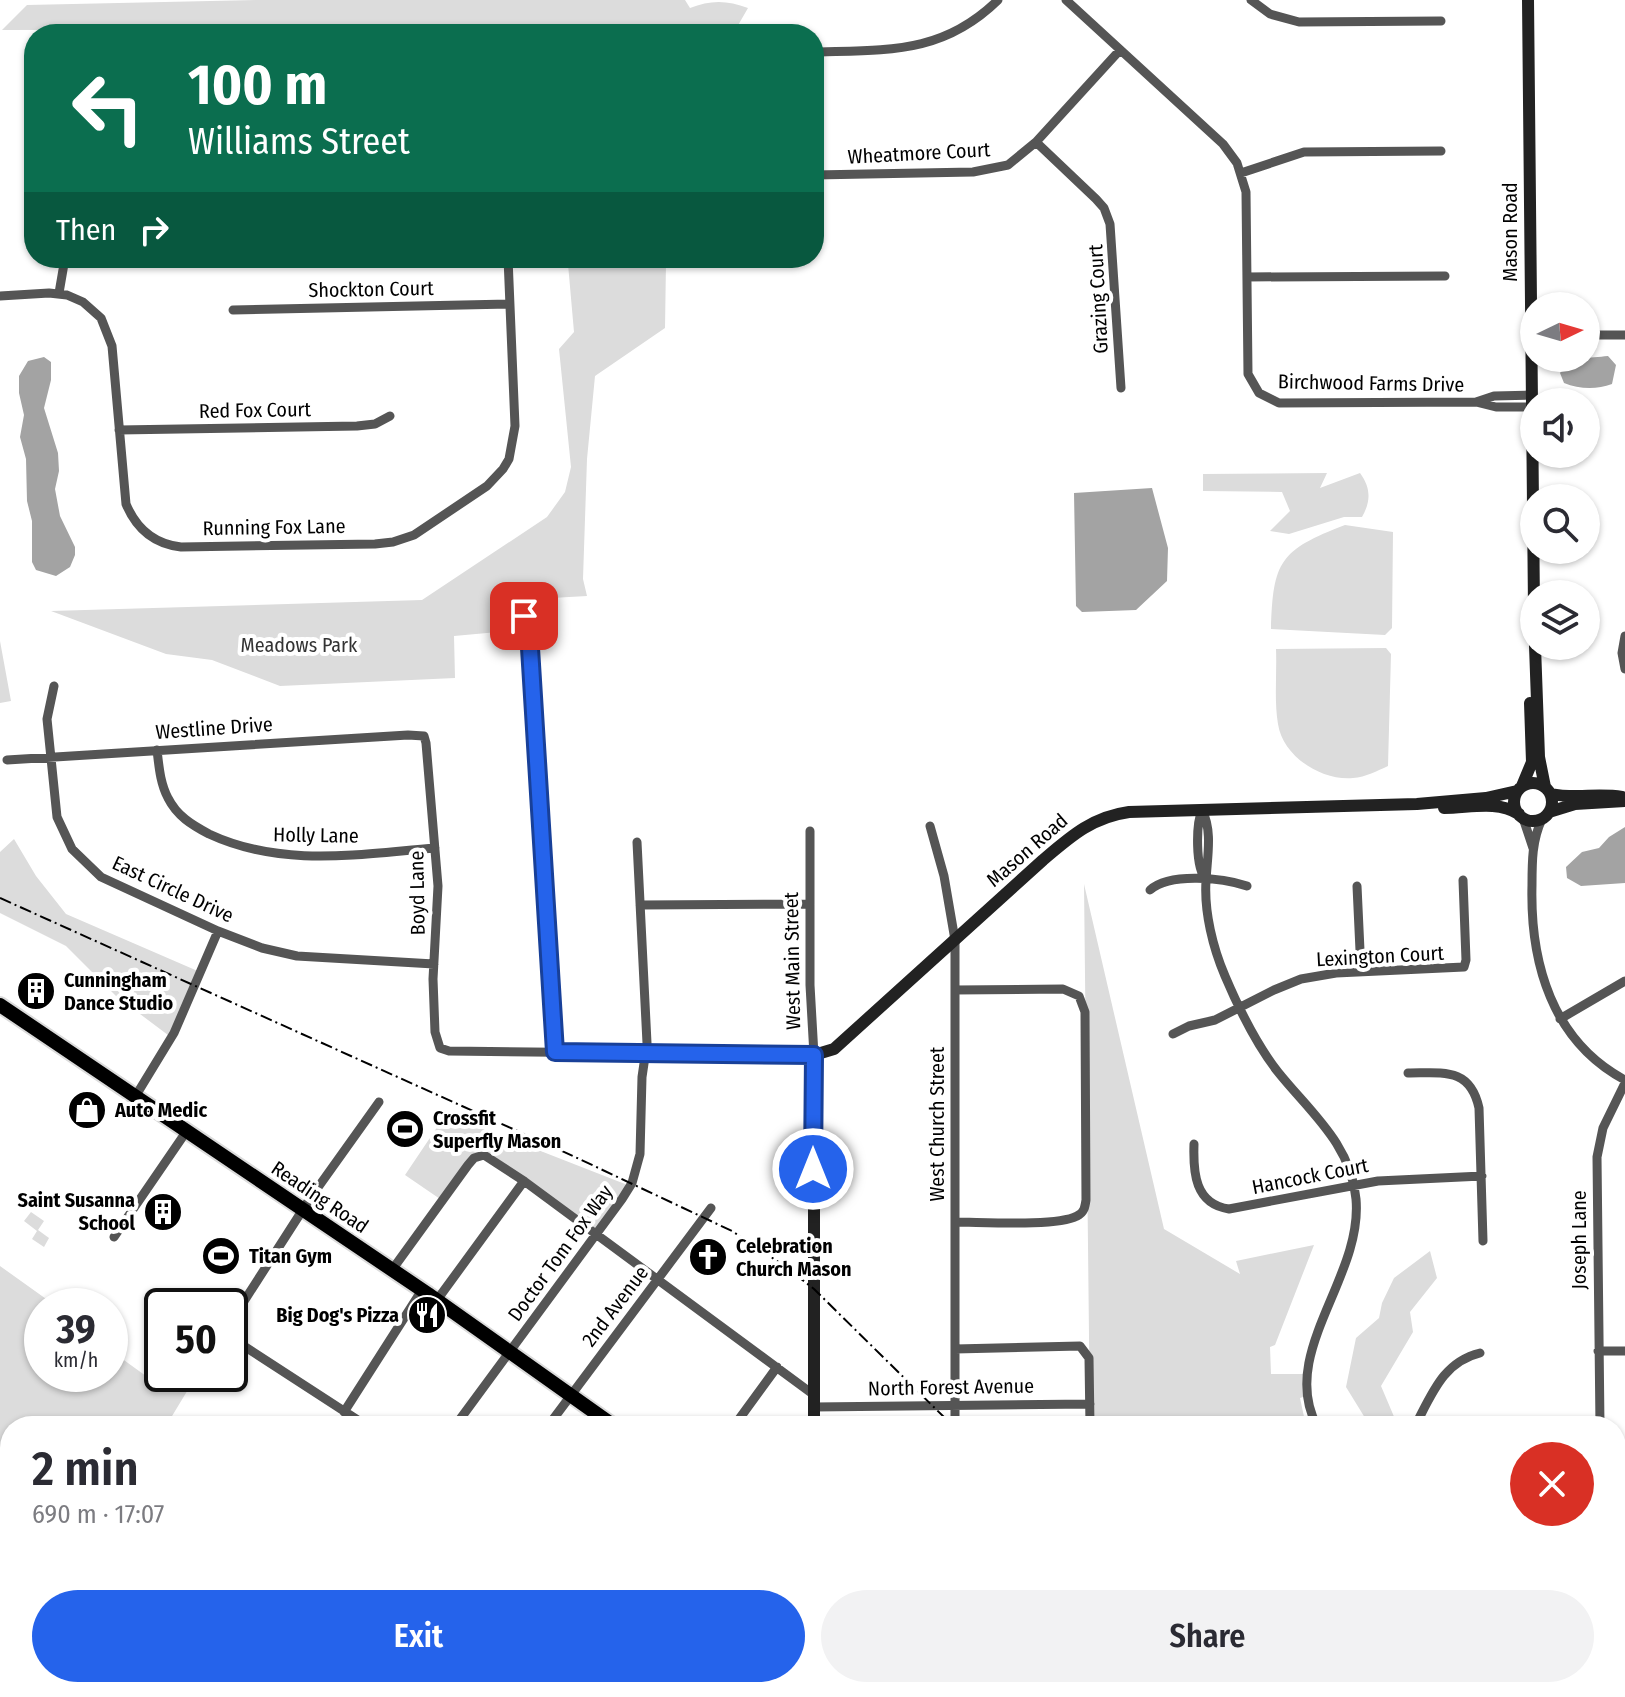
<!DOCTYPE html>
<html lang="en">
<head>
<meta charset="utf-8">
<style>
  :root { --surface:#fff; --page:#f2f2f3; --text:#2b2b33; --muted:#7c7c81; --accent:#2563eb }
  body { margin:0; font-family:"Fira Sans Condensed",sans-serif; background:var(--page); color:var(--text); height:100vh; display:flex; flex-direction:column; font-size:30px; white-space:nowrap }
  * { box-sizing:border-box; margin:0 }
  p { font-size:26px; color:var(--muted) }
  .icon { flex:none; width:44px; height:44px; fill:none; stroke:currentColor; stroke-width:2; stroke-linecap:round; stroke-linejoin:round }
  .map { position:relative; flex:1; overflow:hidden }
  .panel { position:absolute; left:0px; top:1416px; width:1626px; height:282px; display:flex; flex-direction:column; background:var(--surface); border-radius:32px 32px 0 0; box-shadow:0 2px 6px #0004 }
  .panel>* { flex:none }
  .hud { position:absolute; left:24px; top:24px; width:800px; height:244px; border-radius:32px; box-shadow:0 2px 6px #0004; background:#0b6e4f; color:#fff; overflow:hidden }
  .needle { width:52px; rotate:85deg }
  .fabs { position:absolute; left:1520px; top:292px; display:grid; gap:16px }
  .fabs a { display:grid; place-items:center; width:80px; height:80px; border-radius:50%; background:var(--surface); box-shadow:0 2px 6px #0004; font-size:40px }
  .speed { position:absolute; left:24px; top:1288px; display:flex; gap:16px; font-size:40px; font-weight:700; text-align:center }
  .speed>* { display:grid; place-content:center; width:104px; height:104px; border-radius:50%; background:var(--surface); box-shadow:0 2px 6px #0004; line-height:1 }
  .speed small { font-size:20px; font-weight:400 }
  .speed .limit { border:4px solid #111; border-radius:12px; background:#fff; color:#111 }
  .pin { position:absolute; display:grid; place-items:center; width:68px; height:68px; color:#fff; margin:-34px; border-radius:16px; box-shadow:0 4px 12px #0006 }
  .me { position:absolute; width:88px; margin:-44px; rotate:0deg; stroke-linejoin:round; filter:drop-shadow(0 0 6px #0008) }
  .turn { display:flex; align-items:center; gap:28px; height:168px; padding:0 32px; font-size:36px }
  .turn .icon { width:104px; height:104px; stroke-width:2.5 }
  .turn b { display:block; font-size:56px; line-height:68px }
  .then { display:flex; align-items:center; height:76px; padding:0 32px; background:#0003; gap:16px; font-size:30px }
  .round { display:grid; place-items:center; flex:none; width:84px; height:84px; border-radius:42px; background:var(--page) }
  .overview { display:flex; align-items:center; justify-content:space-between; height:136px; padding:0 32px }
  h1 { font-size:48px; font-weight:600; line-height:60px }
  .button { display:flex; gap:16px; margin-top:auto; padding:16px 32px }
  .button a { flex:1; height:92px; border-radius:48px; background:var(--accent); color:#fff; font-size:32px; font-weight:600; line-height:92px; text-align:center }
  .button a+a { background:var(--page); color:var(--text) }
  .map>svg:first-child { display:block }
  .green { fill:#dcdcdc }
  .water { fill:#a3a3a3 }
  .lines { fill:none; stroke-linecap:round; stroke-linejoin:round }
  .stream { stroke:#a3a3a3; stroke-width:2 }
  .primary-casing { stroke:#dbdbdb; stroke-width:18 }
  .street { stroke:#555; stroke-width:9 }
  .secondary { stroke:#222; stroke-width:12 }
  .primary { stroke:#000; stroke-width:14 }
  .rail { stroke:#000; stroke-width:2; stroke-dasharray:12 4 2 4; stroke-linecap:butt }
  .route-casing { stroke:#184099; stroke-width:20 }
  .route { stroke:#2563eb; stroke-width:14 }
  .labels { text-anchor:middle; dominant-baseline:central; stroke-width:8; stroke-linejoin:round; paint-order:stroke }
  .street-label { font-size:20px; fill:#000; stroke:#fff }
  .park-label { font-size:20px; fill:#333; stroke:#fff }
  .poi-label { font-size:20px; font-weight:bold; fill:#000; stroke:#fff; text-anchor:start }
</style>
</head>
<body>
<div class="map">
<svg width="1625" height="1697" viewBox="0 0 1625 1697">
  <rect width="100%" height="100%" fill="#fff"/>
  <!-- green -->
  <path class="green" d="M 258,0 L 685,0 L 690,8 C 710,0 727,0 748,8 L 733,34 L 490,34 L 486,29 L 2,30 L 27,5 Z
    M 565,258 L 674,258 L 666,262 L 665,328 L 595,376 L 587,459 L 583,579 L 587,596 L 534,599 L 524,616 L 527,626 L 509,631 L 454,636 L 455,678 L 280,686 L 212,660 L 166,654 L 51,611 L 422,600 L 547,517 L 565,492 L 571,467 L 559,349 L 574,332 L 568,264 Z
    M 1327,473 L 1320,488 L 1360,473 C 1371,488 1371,501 1362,517 L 1344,517 L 1289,534 L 1270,531 L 1290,511 L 1282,492 L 1203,491 L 1203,474 Z
    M 1345,525 L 1393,532 L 1392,628 L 1385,635 L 1271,629 C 1273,561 1280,550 1345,525 Z
    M 0,641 L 11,701 L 0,703 Z
    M 1386,648 L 1391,654 L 1388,766 C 1377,771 1366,777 1353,778 C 1322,781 1283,757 1278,724 C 1274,700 1277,674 1276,649 Z
    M 14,839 L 36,876 L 66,914 L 200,972 L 172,1038 L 116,996 L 66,946 L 0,913 L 0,852 Z
    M 1084,884 L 1164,1229 L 1240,1274 L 1236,1261 L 1314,1245 L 1275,1345 L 1270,1347 L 1271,1374 L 1306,1374 L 1306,1396 L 1300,1398 L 1306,1426 L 1090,1426 Z
    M 446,1114 L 625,1184 L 628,1190 L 597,1234 L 479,1156 L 443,1201 L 405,1175 Z
    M 31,1212 L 44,1221 L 38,1230 L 49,1238 L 44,1247 L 32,1239 L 37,1231 L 24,1221 Z
    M 1430,1251 L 1437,1278 L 1410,1312 L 1413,1332 L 1381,1386 L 1395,1419 L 1389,1426 L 1370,1426 L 1346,1387 L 1356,1338 L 1379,1318 L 1382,1303 L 1394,1278 Z
    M 0,1266 L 56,1306 L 42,1306 L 42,1374 L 110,1374 L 110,1350 L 157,1384 L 164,1374 L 170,1374 L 189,1388 L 166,1426 L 10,1426 L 10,1538 L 0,1536 Z
    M 0,1580 L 10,1580 L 10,1688 L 374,1688 L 371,1697 L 0,1697 Z
    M 1228,1688 L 1287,1688 L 1285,1697 L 1237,1697 Z"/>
  <!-- water -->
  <path class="water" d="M 1608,356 L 1616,365 L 1612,384 C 1596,390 1579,389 1564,383 L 1560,373 C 1571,357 1590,358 1608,356 Z
    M 44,357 L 51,362 L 51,380 L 44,408 L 58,453 L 59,471 L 55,489 L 60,516 L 75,547 L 75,555 L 70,567 L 56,576 L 36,570 L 32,562 L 32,521 L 27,501 L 26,459 L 20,437 L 24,415 L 19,393 L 19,376 L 28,361 Z
    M 1152,488 L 1168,548 L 1167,581 L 1136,610 L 1082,612 L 1076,606 L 1074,493 Z
    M 1625,827 L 1625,883 L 1581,886 L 1567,878 L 1566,867 L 1582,852 L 1599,848 L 1609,837 Z"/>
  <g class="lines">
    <!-- stream -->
    <path class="stream" d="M 0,1510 L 10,1506
      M 354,1697 L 356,1688"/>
    <!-- primary casing -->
    <g class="primary-casing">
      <path id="primary" d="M 0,1005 L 428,1294 L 614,1426
        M 817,1697 L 817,1688"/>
    </g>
    <!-- street -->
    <path class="street" d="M 1066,0 L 1223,144 L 1237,163 L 1246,192 L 1248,374 L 1259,393 L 1279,403 L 1476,402 L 1496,407 L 1532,407
      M 1251,0 L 1270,14 L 1299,22 L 1441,21
      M 820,52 C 890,50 944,53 998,0
      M 1036,142 L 1096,199 L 1104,208 L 1110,224 L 1121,388
      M 1241,173 L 1304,152 L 1441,151
      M 814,175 L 973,172 L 1008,165 L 1036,142 L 1120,50
      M 1247,277 L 1445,276
      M 59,293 L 65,258
      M 0,296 L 49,293 L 67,295 L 83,302 L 101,318 L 112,346 L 126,504 C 136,528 154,544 181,547 L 375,544 L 393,542 L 414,535 L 487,486 L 503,469 L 509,459 L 515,426 L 508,258
      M 233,310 L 509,304
      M 1586,335 L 1625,335
      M 1476,402 L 1494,396 L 1531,395
      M 119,430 L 357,426 L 375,424 L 390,416
      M 524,616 L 530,648 L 555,1052
      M 1625,636 L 1622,653 L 1625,669
      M 54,686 L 47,719 L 57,817 L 72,849 L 101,877 L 218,931 L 262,948 L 297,956 L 434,964
      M 157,750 C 159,766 160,783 168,798 C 177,816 192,825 209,834 C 282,868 358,854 435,848
      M 7,760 L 408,735 L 424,736 L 426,743 L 438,886 L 433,979 L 435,1032 L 440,1048 L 449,1051 L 814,1055 L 810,985 L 810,831
      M 1202,810 C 1213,831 1207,858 1206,881 C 1204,912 1213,948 1225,976 C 1239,1009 1256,1044 1278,1072 C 1310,1112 1351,1144 1356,1199 C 1363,1278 1278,1353 1317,1426
      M 1202,810 C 1196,824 1195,868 1206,879
      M 1523,818 L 1533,848
      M 1542,819 C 1532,840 1532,862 1532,885 C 1530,963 1552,1041 1625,1080
      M 930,826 L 944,876 L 955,940 L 955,1426
      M 1357,886 L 1361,972
      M 1150,890 C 1170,872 1223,878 1247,886
      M 640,905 L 810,904
      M 1560,1019 L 1625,981
      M 1173,1034 L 1189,1026 L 1215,1020 L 1274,990 L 1301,979 L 1336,973 L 1464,967 L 1466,960 L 1463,880
      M 1408,1073 C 1443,1073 1470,1067 1479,1108 L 1483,1241
      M 135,1097 L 174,1033 L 218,931
      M 1194,1144 C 1193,1173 1195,1204 1229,1209 L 1378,1181 L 1482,1176
      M 955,1222 C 982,1222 1056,1227 1077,1216 C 1084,1213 1085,1207 1086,1200 L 1085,1012 L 1079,996 L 1063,989 L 955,990
      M 114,1237 L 186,1132
      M 392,1270 L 468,1165 L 474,1158 L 484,1155 L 524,1181 L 814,1395
      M 437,1300 L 524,1181
      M 230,1323 L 309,1200 L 379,1102
      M 230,1337 L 367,1426
      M 955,1349 L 1080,1346 L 1089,1358 L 1090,1426
      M 1598,1351 L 1625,1351
      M 814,1407 L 1090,1404
      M 344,1412 L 422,1290
      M 455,1426 L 622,1199 L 632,1183 L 640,1154 L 642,1077 L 647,1043 L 637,842
      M 548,1426 L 711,1208
      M 734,1426 L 777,1367
      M 1415,1426 C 1432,1394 1443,1362 1480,1353
      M 1600,1426 L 1597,1157 L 1603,1128 L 1625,1083
      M 1616,1451 L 1625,1458
      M 500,1688 L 528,1697
      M 539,1688 L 540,1697
      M 958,1688 L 958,1697
      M 1467,1688 L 1478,1697
      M 1340,1697 L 1349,1693 L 1359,1697
      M 1416,1697 L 1423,1688
      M 1431,1697 L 1437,1688"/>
    <!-- secondary -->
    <path class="secondary" d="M 1528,0 L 1534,607
      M 1535,646 L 1539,757 L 1545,787
      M1514 802a19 19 0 1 1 38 0a19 19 0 1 1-38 0Z
      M 1522,786 L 1532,762 L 1530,703
      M 1551,794 C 1574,799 1598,793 1622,797
      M 1444,808 C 1470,808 1496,800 1519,814
      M 1549,812 L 1575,804 L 1625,801
      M 814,1426 L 814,1055 L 834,1049 L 1043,860 C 1070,837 1092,817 1129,812 L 1417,804 L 1486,798 L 1517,791"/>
    <!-- primary -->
    <use href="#primary" class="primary"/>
    <!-- rail -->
    <path class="rail" d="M 0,898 L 573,1156 L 732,1231 L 786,1267 L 814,1289 L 953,1426
      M 1216,1688 L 1225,1697"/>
  </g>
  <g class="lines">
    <!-- route casing -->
    <g class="route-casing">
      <path id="route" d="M 524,616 L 530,648 L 555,1052 L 814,1055 L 813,1169"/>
    </g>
    <!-- route -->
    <use href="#route" class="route"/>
  </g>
  <!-- icons -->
  <defs>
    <g id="building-disc" transform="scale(2)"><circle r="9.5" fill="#000" stroke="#fff"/><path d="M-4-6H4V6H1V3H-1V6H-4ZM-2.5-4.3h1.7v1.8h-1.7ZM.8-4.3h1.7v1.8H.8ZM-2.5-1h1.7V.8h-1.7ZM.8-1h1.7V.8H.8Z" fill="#fff"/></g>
    <g id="shop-disc" transform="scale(2)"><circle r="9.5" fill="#000" stroke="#fff"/><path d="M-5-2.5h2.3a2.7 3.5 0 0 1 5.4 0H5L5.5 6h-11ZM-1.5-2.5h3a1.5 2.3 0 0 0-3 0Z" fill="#fff"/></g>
    <g id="stadium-disc" transform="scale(2)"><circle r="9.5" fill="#000" stroke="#fff"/><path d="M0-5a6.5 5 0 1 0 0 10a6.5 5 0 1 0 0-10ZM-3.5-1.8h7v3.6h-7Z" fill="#fff"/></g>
    <g id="church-disc" transform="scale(2)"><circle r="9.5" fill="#000" stroke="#fff"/><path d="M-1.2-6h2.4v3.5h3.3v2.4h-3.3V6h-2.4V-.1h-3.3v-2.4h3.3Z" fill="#fff"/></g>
    <g id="restaurant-disc" transform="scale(2)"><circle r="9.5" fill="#000" stroke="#fff"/><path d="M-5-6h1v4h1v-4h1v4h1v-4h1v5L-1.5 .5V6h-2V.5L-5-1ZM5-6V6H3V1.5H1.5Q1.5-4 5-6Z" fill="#fff"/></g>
  </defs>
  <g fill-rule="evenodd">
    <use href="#building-disc" x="36" y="991"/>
    <use href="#shop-disc" x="87" y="1110"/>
    <use href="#stadium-disc" x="405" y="1129"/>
    <use href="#building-disc" x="163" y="1212"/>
    <use href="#stadium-disc" x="221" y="1256"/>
    <use href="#church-disc" x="708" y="1257"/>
    <use href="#restaurant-disc" x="427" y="1315"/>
  </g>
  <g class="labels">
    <!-- street labels -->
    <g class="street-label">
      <text transform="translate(919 153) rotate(-3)">Wheatmore Court</text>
      <text transform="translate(1510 232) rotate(-90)">Mason Road</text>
      <text transform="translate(371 289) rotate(-1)">Shockton Court</text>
      <text transform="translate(1098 299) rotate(-93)">Grazing Court</text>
      <text transform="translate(1371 383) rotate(1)">Birchwood Farms Drive</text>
      <text transform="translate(255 410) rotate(-1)">Red Fox Court</text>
      <text transform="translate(274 527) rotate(-1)">Running Fox Lane</text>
      <text transform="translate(214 728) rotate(-4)">Westline Drive</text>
      <text transform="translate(316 835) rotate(1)">Holly Lane</text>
      <text transform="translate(1027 850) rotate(-41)">Mason Road</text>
      <text transform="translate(173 889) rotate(25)">East Circle Drive</text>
      <text transform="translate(417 893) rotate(-91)">Boyd Lane</text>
      <text transform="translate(1380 956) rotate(-3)">Lexington Court</text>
      <text transform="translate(792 961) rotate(-91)">West Main Street</text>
      <text transform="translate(937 1124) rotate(-90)">West Church Street</text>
      <text transform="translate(1310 1176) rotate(-11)">Hancock Court</text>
      <text transform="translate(320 1197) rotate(34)">Reading Road</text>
      <text transform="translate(1579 1240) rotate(-90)">Joseph Lane</text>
      <text transform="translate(560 1253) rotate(-54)">Doctor Tom Fox Way</text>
      <text transform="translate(615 1306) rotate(-53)">2nd Avenue</text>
      <text transform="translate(951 1387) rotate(-1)">North Forest Avenue</text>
    </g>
    <!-- park labels -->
    <g class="park-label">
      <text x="299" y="645">Meadows Park</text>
    </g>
    <!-- poi labels -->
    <g class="poi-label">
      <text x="64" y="980">Cunningham<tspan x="64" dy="23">Dance Studio</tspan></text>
      <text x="115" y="1110">Auto Medic</text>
      <text x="433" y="1118">Crossfit<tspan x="433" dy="23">Superfly Mason</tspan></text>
      <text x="135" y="1200" text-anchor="end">Saint Susanna<tspan x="135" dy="23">School</tspan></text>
      <text x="736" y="1246">Celebration<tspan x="736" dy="23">Church Mason</tspan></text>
      <text x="249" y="1256">Titan Gym</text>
      <text x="399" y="1315" text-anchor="end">Big Dog's Pizza</text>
    </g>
  </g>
</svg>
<div class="fabs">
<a><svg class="needle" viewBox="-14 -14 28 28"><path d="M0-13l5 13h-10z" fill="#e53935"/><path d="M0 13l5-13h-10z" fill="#7c7c81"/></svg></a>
<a><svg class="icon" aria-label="sound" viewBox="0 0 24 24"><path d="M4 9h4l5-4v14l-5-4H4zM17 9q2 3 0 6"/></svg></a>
<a><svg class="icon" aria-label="search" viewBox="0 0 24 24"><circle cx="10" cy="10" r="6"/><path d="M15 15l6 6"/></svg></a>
<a><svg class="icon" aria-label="layers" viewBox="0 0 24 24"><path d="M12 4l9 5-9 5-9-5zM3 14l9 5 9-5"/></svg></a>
</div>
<div class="speed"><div>39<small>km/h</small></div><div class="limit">50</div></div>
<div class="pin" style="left:524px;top:616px;background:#d93025"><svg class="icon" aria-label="arrive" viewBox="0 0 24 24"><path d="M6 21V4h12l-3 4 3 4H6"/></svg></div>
<svg class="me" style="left:813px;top:1169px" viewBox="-20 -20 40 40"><circle r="17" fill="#2563eb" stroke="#fff" stroke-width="3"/><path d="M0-11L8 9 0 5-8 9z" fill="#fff"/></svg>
<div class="hud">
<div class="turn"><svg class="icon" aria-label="left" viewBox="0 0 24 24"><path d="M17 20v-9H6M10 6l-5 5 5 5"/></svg><div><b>100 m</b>Williams Street</div></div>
<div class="then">Then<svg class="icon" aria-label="right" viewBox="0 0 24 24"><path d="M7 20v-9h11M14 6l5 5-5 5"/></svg></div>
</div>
<section class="panel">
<div class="overview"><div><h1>2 min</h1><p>690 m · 17:07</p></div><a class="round" style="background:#d93025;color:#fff"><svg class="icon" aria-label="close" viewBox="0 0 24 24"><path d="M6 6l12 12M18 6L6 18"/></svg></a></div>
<div class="button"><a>Exit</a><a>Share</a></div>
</section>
</div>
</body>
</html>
